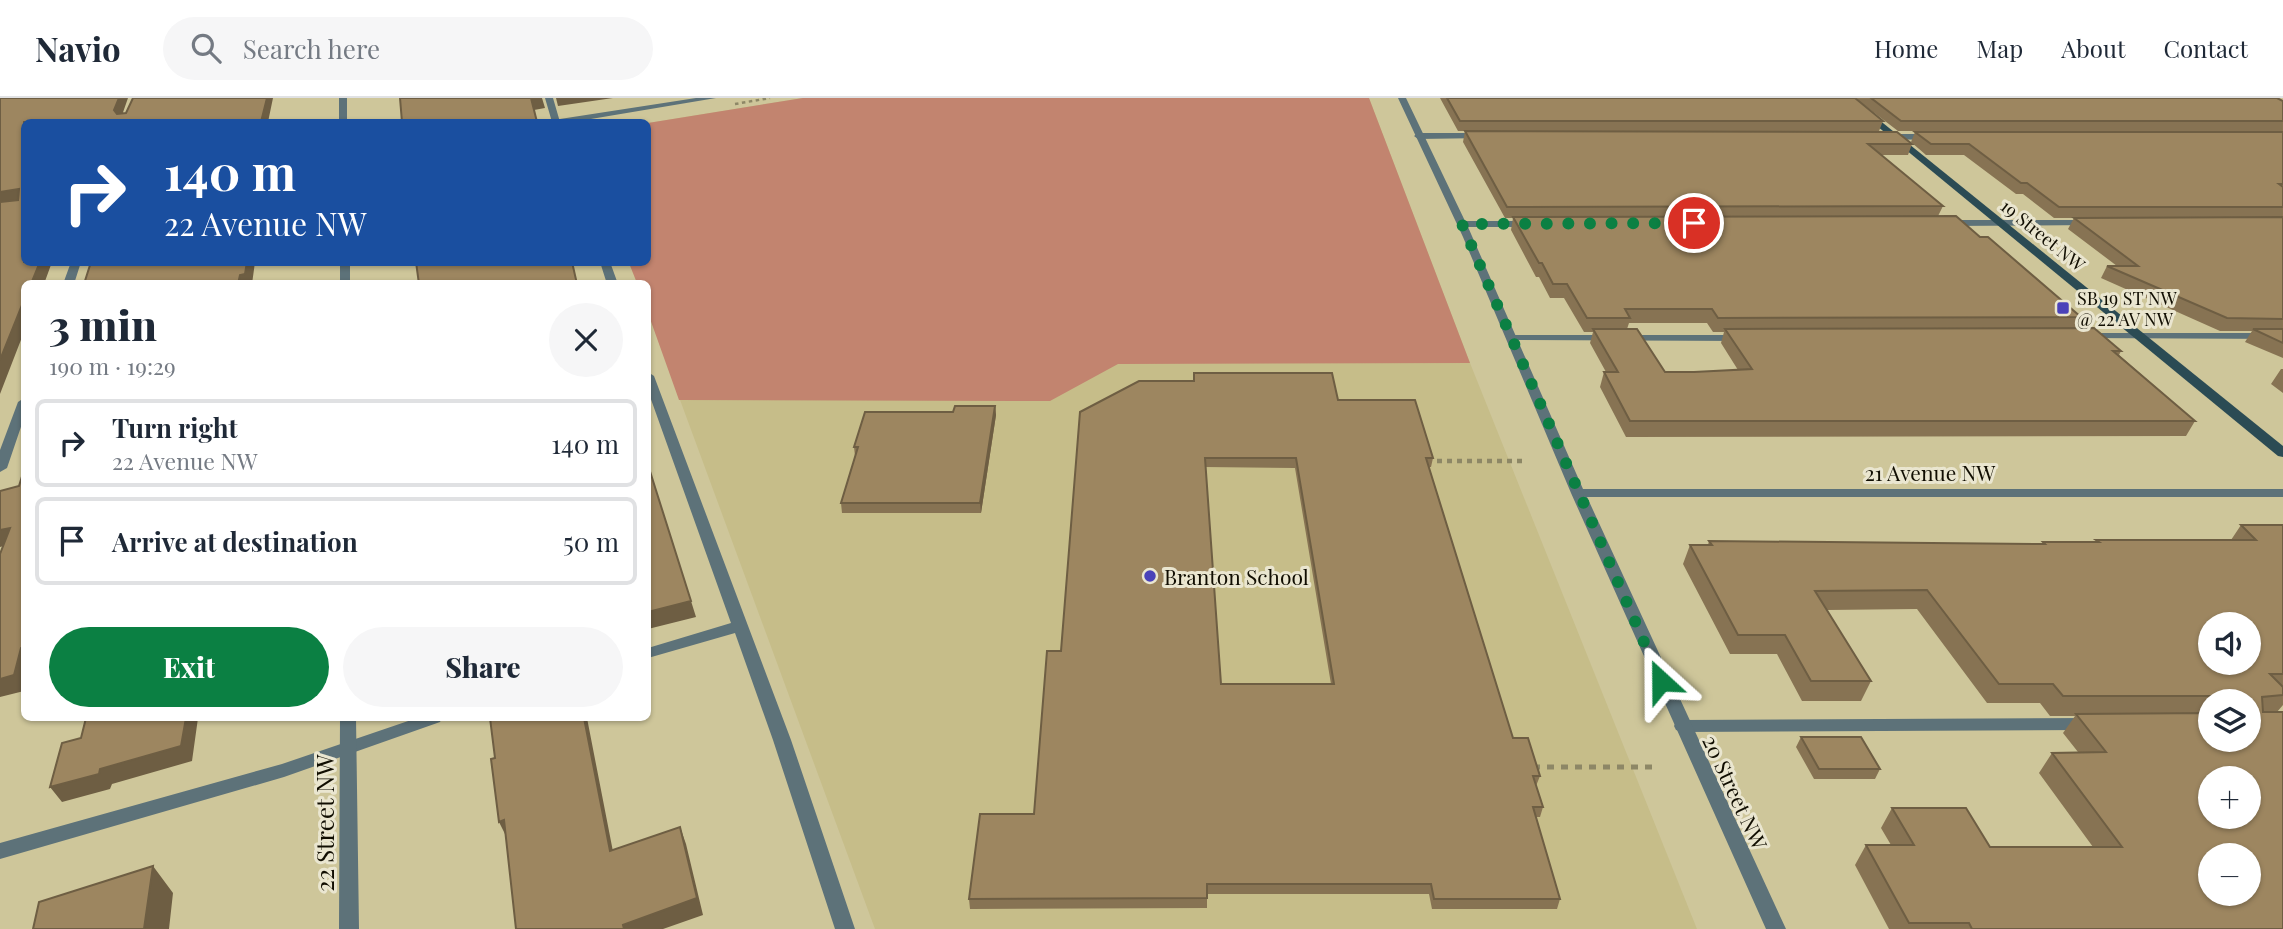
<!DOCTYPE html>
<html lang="en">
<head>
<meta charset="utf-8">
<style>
  :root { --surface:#fff; --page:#f6f6f7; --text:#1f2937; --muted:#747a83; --line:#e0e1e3; --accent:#0b8043 }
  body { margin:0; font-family:"Playfair Display",serif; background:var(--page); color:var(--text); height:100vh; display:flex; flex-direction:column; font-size:26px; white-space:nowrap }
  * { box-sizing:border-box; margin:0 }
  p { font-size:23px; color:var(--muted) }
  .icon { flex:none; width:38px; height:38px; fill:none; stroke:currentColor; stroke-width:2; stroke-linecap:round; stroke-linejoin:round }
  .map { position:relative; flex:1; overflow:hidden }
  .sheet { position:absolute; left:21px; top:182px; width:630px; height:441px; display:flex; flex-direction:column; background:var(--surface); border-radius:10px; box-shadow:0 2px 5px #0004 }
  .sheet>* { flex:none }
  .guide { position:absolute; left:21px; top:21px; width:630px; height:147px; border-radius:10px; box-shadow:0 2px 5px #0004; background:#1a4fa0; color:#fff; overflow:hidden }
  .fabs { position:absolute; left:2198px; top:514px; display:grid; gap:14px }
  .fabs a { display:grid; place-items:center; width:63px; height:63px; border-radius:50%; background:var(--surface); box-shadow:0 2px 5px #0004; font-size:35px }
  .pin { position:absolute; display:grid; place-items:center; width:60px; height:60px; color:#fff; margin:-30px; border:4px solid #fff; border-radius:50%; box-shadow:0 2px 7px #0007 }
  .me { position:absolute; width:77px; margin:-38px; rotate:336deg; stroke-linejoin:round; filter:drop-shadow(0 0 5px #0008) }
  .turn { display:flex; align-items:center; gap:24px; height:147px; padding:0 28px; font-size:32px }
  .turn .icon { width:91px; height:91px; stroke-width:2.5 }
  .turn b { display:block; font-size:49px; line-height:60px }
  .round { display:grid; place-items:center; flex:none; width:74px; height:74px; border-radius:37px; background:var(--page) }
  .summary { display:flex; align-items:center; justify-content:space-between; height:119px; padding:0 28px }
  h1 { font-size:42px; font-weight:800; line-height:52px }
  .cta { display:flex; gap:14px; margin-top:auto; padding:14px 28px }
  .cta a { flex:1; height:80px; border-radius:42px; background:var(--accent); color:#fff; font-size:28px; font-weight:800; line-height:80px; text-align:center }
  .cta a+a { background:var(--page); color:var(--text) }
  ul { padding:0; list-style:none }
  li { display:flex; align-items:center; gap:21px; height:88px; margin:0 14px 10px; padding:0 14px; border:4px solid var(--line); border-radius:10px }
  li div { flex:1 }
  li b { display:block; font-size:26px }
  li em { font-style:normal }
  header { display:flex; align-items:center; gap:42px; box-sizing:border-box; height:98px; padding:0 35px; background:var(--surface); border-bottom:2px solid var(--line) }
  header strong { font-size:33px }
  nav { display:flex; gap:38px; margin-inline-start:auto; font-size:24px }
  .search { width:490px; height:63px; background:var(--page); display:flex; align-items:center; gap:18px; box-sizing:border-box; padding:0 24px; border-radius:38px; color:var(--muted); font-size:26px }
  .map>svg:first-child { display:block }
  .built { fill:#c6bd89 }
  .green { fill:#c2846f }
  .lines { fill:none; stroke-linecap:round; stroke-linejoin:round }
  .path-far2 { stroke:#8d8766; stroke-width:2.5; stroke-dasharray:3.5 3.5; stroke-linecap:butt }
  .path-far1 { stroke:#8d8766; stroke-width:4.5; stroke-dasharray:5 5; stroke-linecap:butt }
  .path { stroke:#8d8766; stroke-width:5; stroke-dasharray:7 7; stroke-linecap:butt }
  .lane { fill:#5d7279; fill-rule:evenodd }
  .street { fill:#5d7279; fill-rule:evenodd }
  .secondary { fill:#2b4b54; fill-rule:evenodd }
  .wall { fill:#877353; fill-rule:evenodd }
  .shaded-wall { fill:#6e5e43 }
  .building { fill:#9d8660; stroke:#6e5e43; stroke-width:2; fill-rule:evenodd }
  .route { stroke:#0b8043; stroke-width:12; stroke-dasharray:0 21.6 }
  .poi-dot { fill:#4a42b9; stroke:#eae6d0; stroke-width:2.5 }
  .labels { text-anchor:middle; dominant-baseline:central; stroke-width:6; stroke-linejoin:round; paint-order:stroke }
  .far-street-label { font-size:18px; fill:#100d01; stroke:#eae6d0 }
  .far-poi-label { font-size:18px; fill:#100d01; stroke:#eae6d0; text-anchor:start }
  .street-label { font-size:21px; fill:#100d01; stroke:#eae6d0 }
  .poi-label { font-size:21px; fill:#100d01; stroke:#eae6d0; text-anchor:start }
  .near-street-label { font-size:24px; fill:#100d01; stroke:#eae6d0 }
</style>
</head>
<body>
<header>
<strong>Navio</strong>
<div class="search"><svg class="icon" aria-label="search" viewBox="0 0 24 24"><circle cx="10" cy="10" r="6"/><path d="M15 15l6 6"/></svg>Search here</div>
<nav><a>Home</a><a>Map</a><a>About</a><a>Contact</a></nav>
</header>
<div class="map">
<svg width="2283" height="831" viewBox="0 0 2283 831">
  <rect width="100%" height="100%" fill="#cec69a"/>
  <!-- built -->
  <path class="built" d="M 803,0 L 1369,0 L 1470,265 L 1697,831 L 875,831 L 648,215 L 648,186 L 637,185 L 629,165 L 648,164 L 648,25 Z"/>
  <!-- green -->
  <path class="green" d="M 803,0 L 1369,0 L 1470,265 L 1118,266 L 1050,303 L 679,302 L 648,215 L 648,186 L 637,185 L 629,165 L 648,164 L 648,25 Z"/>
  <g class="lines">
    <!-- path-far2 -->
    <path class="path-far2" d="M 735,6 L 770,0"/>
    <!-- path-far1 -->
    <path class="path-far1" d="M 1437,363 L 1527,363"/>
    <!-- path -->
    <path class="path" d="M 1533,669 L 1655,669"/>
    <!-- lane -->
    <path class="lane" d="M 545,0 L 553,0 L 560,24 L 552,24 Z
      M 1483,35 L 1487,38 L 1486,40 L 1418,41 L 1414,38 L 1418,35 Z
      M 1885,36 L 1931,36 L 1935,39 L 1931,42 L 1882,41 L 1881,39 Z
      M 71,164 L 81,164 L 74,186 L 63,186 Z
      M 600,164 L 610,164 L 618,186 L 607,186 Z
      M 2087,235 L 2283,235 L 2283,241 L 2083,240 L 2083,236 Z
      M 1512,237 L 1741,237 L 1747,240 L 1741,243 L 1508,242 L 1506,240 Z
      M 648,274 L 654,278 L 791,642 L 855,831 L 835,831 L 773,642 L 735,535 L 648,560 L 648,550 L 731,525 L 648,293 Z
      M 24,300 L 24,320 L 7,370 L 0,374 L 0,352 L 18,304 Z
      M 417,620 L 442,620 L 440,624 L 284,679 L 0,761 L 0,745 L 282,666 Z
      M 2086,620 L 2092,622 L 2094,626 L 2092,630 L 2086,632 L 1682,634 L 1676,632 L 1674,628 L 1676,624 L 1682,622 Z"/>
    <!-- street -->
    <path class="street" d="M 339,0 L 347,0 L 347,24 L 339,24 Z
      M 696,0 L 716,0 L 573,24 L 556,24 L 560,21 Z
      M 1398,0 L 1406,0 L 1465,123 L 1530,123 L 1535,126 L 1530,129 L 1468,129 L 1583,391 L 2283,391 L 2283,399 L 1587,399 L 1786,831 L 1766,831 L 1571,395 L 1463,139 Z
      M 2090,122 L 2095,125 L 2094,127 L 1946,128 L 1941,125 L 1946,122 Z
      M 340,164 L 350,164 L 350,186 L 340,186 Z
      M 340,620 L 356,620 L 359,831 L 339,831 Z"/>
    <!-- secondary -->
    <path class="secondary" d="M 1843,0 L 1852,0 L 2283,348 L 2283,359 L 2278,358 Z"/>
  </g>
  <!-- wall -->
  <path class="wall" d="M 1440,0 L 1855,0 L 1883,23 L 1879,33 L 1912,46 L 1908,57 L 1881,57 L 1943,108 L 1938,118 L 1980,139 L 2081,219 L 2075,230 L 2121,253 L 2119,257 L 2195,323 L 2186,338 L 1626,339 L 1600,289 L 1604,274 L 1606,274 L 1590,245 L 1593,234 L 1584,234 L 1564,200 L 1550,200 L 1539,179 L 1536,179 L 1511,132 L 1513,120 L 1505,120 L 1463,44 L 1465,33 L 1458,33 ZM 1629,225 L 1707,225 L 1713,234 L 1724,234 L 1721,245 L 1738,272 L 1694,274 L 1665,274 L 1627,231 Z
    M 1855,0 L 2277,0 L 2283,3 L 2283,33 L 1898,33 Z
    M 1915,34 L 2283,34 L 2283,260 L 2245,244 L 2252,233 L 2220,233 L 2101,180 L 2107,168 L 2117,168 L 2068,131 L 2074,120 L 2054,120 L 2023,96 L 2016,96 L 1964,57 L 1926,57 L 1911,44 Z
    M 2281,271 L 2283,271 L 2283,295 L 2271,286 Z
    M 1194,275 L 1338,302 L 1433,360 L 1431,369 L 1429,369 L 1513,640 L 1540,678 L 1536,688 L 1543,709 L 1540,719 L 1536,719 L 1560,801 L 1557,811 L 1432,811 L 1429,796 L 1207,796 L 1207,810 L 970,811 L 969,801 L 1034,716 L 1061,553 L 1194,283 ZM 1205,369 L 1295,370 L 1331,586 L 1221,586 Z
    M 995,308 L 996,317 L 981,415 L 842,415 L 841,405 L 855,358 L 854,349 Z
    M 2241,427 L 2283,427 L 2283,607 L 2277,614 L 2283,831 L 1889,831 L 1855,767 L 1866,747 L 1891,747 L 1881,730 L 1892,710 L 1990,749 L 2093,749 L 2039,675 L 2052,655 L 2078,654 L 2063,635 L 2075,618 L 2050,618 L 2040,605 L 1987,605 L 1917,511 L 1827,512 L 1871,583 L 1861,603 L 1802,603 L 1777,556 L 1730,556 L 1683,466 L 1690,447 L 1708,447 L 1709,443 L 2042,446 L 2043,444 L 2095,444 L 2096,442 L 2231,442 ZM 2210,604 L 2249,604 L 2210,642 Z
    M 1801,639 L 1880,671 L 1875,681 L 1814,681 L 1796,649 Z"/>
  <!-- shaded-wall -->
  <path class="shaded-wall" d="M 119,0 L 128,0 L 120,23 L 114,12 Z
    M 267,0 L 273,0 L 268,24 L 261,24 Z
    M 531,0 L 542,0 L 545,10 L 534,12 Z
    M 556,0 L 613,0 L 558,8 Z
    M 19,91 L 24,101 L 0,106 L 0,94 Z
    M 40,164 L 52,164 L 44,186 L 31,186 Z
    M 247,164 L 255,164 L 252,186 L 238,186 L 240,177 Z
    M 24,202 L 24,234 L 0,296 L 0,262 Z
    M 995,308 L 996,317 L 981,415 L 980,405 Z
    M 10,430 L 20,444 L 0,449 L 0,432 Z
    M 691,503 L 696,519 L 648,531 L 648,514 Z
    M 24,549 L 24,593 L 0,599 L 0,581 L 21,550 Z
    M 186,620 L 198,620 L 192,663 L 112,686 L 110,691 L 62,704 L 50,689 L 100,671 Z
    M 584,620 L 587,620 L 616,769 L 610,753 Z
    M 504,722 L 507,740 L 499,724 Z
    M 680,729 L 686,746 L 703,817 L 663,831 L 624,831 L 623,827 Z
    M 153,768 L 173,795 L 169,831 L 144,831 Z"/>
  <!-- building -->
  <path class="building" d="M 0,0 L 119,0 L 114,12 L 117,16 L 126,15 L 133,0 L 267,0 L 261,24 L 24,24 L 24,164 L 40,164 L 31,186 L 24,186 L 24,202 L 0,262 L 0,104 L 18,102 L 19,91 L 0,94 Z
    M 400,0 L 534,0 L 531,0 L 537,24 L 402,24 Z
    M 1447,0 L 1855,0 L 1883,23 L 1460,23 Z
    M 1871,0 L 2277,0 L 2283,3 L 2283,23 L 1901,23 Z
    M 1465,33 L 1897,34 L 1912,46 L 1868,46 L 1943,108 L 1507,109 Z
    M 1915,34 L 2283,34 L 2283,86 L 2279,86 L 2283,89 L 2283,109 L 2059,109 L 2027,85 L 2021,85 L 1969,46 L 1931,46 Z
    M 1956,118 L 1980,139 L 1988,139 L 2081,219 L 1718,220 L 1712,211 L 1625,211 L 1630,220 L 1587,220 L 1567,186 L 1553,186 L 1542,165 L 1539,165 L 1513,119 Z
    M 2283,119 L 2283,221 L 2227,220 L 2107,168 L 2138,168 L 2074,120 Z
    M 91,164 L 247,164 L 245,176 L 240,177 L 238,186 L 84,186 Z
    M 416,164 L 572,164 L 577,186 L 419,186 Z
    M 2094,230 L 2121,253 L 2113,253 L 2195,323 L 1630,323 L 1604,274 L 1618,274 L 1593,231 L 1637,231 L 1665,274 L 1694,274 L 1752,271 L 1725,231 Z
    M 2253,231 L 2283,231 L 2283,245 Z
    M 1194,275 L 1332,275 L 1338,302 L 1415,302 L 1433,360 L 1426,360 L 1513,640 L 1528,640 L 1540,678 L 1533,678 L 1543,709 L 1533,709 L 1560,801 L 1434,801 L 1431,786 L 1207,786 L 1207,800 L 969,801 L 980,716 L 1034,716 L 1047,553 L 1061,553 L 1080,314 L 1139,283 L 1194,283 ZM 1205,360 L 1296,360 L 1334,586 L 1221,586 Z
    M 955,308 L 995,308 L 980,405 L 841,405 L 858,349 L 854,349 L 865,314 L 953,314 Z
    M 648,367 L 691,503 L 648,514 Z
    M 24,372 L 24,549 L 21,550 L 14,577 L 0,581 L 0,456 L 10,430 L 0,432 L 0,393 L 19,388 Z
    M 2241,427 L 2283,427 L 2283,576 L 2270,576 L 2283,589 L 2283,597 L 2262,599 L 2263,614 L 2283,614 L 2283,831 L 1972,831 L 1969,825 L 1909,825 L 1866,747 L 1914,747 L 1892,710 L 1966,710 L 1990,749 L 2122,749 L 2052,655 L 2106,654 L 2076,616 L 2210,615 L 2210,642 L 2249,642 L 2249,604 L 2227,604 L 2227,600 L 2225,598 L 2063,598 L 2053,586 L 1999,586 L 1927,492 L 1815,493 L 1871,583 L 1811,583 L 1785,537 L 1738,537 L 1690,447 L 1712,447 L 1709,443 L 2045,446 L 2043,444 L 2099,444 L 2096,442 L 2256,442 ZM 2210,527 L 2249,527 L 2249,565 L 2210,565 ZM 2210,681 L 2249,681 L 2249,719 L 2210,719 ZM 2210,758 L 2249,758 L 2249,796 L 2210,796 Z
    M 86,620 L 186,620 L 181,648 L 100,671 L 99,676 L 50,689 L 62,645 L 81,640 Z
    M 490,620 L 584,620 L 610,753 L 680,729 L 697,800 L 623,827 L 624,831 L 516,831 L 504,722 L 499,724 L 491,661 L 495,660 Z
    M 1801,639 L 1861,639 L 1880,671 L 1819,671 Z
    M 153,768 L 144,831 L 33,831 L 39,804 Z"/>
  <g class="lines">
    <!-- route -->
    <path class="route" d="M 1661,583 L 1462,126 L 1694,125"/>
  </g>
  <!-- markers -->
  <g class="poi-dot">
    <rect x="2056" y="203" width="14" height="14" rx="3.5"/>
    <circle cx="1150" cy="478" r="7"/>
  </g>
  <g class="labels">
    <!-- far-street labels -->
    <g class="far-street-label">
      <text transform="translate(2043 137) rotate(39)">19 Street NW</text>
    </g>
    <!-- far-poi labels -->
    <g class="far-poi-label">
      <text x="2077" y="200">SB 19 ST NW<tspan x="2077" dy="21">@ 22 AV NW</tspan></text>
    </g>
    <!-- street labels -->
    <g class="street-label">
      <text x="1930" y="374">21 Avenue NW</text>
      <text transform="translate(1736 694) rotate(65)">20 Street NW</text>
    </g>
    <!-- poi labels -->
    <g class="poi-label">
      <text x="1164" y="478">Branton School</text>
    </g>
    <!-- near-street labels -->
    <g class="near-street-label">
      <text transform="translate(324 725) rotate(-90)">22 Street NW</text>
    </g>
  </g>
</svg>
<div class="fabs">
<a><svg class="icon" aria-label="sound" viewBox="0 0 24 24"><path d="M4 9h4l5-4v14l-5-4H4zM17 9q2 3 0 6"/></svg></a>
<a><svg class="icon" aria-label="layers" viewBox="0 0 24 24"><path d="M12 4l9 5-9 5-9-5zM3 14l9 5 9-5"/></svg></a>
<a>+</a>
<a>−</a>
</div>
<div class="pin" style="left:1694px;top:125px;background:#d93025"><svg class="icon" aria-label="arrive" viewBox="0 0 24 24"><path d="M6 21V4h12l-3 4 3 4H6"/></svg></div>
<svg class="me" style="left:1661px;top:583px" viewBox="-20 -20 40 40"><path d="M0-17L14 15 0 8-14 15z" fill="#0b8043" stroke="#fff" stroke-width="4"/></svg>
<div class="guide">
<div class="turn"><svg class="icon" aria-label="right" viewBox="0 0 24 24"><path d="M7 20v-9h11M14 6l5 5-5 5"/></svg><div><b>140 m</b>22 Avenue NW</div></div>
</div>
<section class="sheet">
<div class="summary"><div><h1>3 min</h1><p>190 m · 19:29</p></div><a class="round"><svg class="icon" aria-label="close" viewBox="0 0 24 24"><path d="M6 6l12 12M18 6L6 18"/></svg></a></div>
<ul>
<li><svg class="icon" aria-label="right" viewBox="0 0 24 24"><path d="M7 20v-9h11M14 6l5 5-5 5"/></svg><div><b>Turn right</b><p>22 Avenue NW</p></div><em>140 m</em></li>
<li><svg class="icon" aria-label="arrive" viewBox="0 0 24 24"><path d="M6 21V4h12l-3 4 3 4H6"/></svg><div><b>Arrive at destination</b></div><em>50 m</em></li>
</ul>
<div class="cta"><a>Exit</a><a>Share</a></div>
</section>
</div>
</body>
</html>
